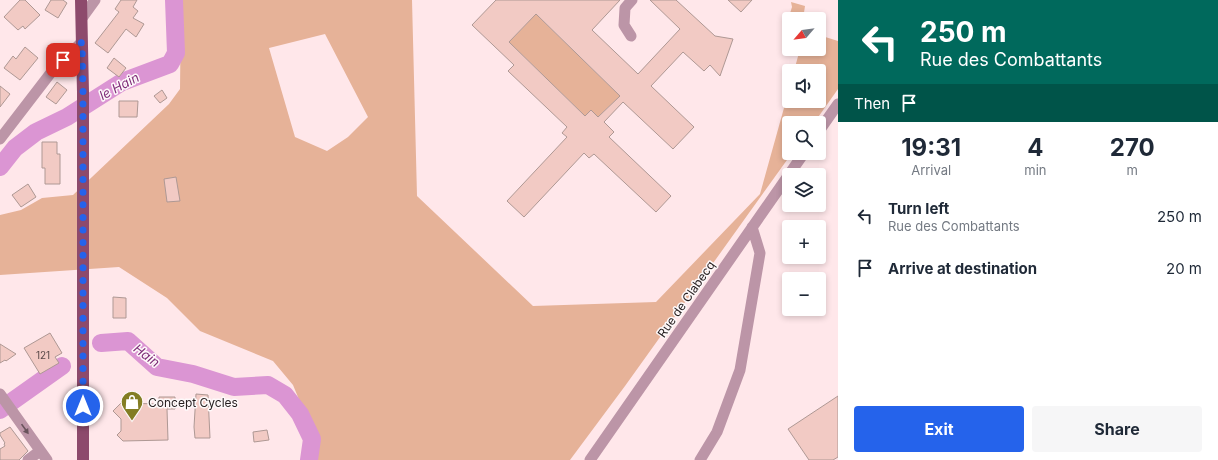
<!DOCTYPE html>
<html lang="en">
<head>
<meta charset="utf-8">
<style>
  :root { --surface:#fff; --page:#f6f6f7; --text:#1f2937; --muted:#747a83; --accent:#2563eb }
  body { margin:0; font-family:Inter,sans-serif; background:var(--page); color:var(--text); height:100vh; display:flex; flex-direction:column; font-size:15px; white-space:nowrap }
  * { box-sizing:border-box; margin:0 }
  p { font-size:13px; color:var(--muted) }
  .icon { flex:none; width:22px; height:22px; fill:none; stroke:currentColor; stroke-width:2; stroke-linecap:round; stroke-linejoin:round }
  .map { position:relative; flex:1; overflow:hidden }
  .sheet { display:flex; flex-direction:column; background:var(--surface); width:380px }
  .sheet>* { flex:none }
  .top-card { background:#00695c; color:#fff; overflow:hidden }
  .needle { width:26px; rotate:242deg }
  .controls { position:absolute; left:782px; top:12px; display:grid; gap:8px }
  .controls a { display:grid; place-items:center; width:44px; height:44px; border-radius:4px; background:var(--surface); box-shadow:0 2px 6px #0003; font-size:20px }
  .pin { position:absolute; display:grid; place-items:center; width:34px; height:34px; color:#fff; margin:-17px; border-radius:8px; box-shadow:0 2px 6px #0006 }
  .me { position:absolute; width:44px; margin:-22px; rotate:0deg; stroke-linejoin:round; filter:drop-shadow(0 0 3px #0008) }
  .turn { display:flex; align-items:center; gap:14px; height:84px; padding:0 16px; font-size:18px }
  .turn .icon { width:52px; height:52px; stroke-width:2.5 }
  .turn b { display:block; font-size:28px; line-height:34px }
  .then { display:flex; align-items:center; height:38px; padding:0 16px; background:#0003; gap:8px; font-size:15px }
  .eta { display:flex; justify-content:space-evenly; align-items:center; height:68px; text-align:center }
  .eta b { font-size:24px; font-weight:700; line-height:28px }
  .primary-button { display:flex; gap:8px; margin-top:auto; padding:8px 16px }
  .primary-button a { flex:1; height:46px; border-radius:4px; background:var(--accent); color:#fff; font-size:16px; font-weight:700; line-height:46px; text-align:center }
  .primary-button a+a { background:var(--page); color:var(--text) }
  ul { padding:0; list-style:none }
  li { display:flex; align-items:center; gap:12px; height:52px; padding:0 16px }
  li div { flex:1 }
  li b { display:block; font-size:15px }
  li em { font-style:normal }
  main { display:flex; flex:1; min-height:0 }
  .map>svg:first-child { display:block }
  .green { fill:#e6b298; fill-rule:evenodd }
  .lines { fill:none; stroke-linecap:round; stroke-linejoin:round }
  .river { stroke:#db95d3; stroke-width:18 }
  .building { fill:#f2cac4; stroke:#ae9894; fill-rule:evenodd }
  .minor { stroke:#bc95a7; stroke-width:11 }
  .major { stroke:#8d4a6c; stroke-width:12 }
  .oneway { fill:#69535c }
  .route { stroke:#2563eb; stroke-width:7; stroke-dasharray:0 12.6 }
  .labels { text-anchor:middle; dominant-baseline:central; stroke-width:3; stroke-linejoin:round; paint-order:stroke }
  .number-label { font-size:10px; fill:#584848 }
  .street-label { font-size:12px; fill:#251d1e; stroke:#fef9fa }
  .poi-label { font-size:12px; fill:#251d1e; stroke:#fef9fa; text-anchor:start }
  .water-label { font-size:13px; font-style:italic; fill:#802e7a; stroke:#fef9fa }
</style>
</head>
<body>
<main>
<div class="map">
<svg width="838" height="460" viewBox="0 0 838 460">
  <rect width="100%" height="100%" fill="#ffe7ea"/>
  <!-- green -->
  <path class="green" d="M 181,0 L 412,0 L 417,196 L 533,306 L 656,302 L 760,194 L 789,90 L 789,101 L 819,101 L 819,71 L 794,71 L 800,49 L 819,49 L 819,35 L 838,41 L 838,89 L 814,123 L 789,123 L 789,153 L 792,153 L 625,386 L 570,460 L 316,460 L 319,448 L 293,385 L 273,361 L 200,331 L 167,298 L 119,267 L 0,275 L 0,215 L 21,210 L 42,198 L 73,195 L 169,104 L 180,89 ZM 325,34 L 368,117 L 348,137 L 327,151 L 295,137 L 269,48 Z
    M 791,2 L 805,6 L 803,19 L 789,19 L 789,33 L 785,29 L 792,7 Z
    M 536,14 L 620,96 L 598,117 L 591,110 L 585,116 L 509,42 Z"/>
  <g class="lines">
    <!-- river -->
    <path class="river" d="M 0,167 L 15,148 L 36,132 L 67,117 L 122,82 L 170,64 L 176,53 L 174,0
      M 101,343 L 128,341 L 157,367 L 193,374 L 234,387 L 268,385 L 285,395 L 300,414 L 312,439 L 309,460
      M 0,410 L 62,366"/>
  </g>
  <!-- building -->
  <path class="building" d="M 20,0 L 25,0 L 40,15 L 25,29 L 23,26 L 18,30 L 4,17 Z
    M 51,0 L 63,0 L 67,3 L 58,18 L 45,10 Z
    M 121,0 L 137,0 L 133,7 L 138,11 L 133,18 L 144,24 L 136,37 L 126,29 L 108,53 L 95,43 L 119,12 L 115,9 Z
    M 496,0 L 620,0 L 592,30 L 638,74 L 680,29 L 650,0 L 676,0 L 715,36 L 733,39 L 720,76 L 710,65 L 704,71 L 683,52 L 651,86 L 694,127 L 673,149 L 623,102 L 604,122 L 614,132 L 609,137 L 671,196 L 656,212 L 594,154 L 589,158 L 584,153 L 524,217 L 507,201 L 567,137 L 562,133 L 567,127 L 508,71 L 514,65 L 472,25 ZM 536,14 L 620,96 L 598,117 L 591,110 L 585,116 L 509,42 Z
    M 728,0 L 752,0 L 741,12 Z
    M 25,47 L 38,58 L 20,80 L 4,68 L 13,56 L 16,59 Z
    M 114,58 L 126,68 L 119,77 L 107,68 Z
    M 57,82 L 67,90 L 56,104 L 46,97 Z
    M 0,86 L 10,94 L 0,107 Z
    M 162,90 L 167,98 L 160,103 L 154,96 Z
    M 119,101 L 138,101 L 137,117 L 119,117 Z
    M 42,142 L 57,142 L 57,154 L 60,154 L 60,184 L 45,184 L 45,168 L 42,168 Z
    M 176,177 L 180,201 L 167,202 L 164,179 Z
    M 28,184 L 36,197 L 21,207 L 12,195 Z
    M 113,297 L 126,298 L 126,318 L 113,318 Z
    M 50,333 L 62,353 L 55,357 L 59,363 L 40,374 L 24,348 Z
    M 0,344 L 16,354 L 6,361 L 5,360 L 0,363 Z
    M 196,394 L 208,395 L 210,438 L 195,438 L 194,427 Z
    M 838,396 L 838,457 L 833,460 L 809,460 L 788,429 Z
    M 159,397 L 175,397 L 175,409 L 167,409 L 168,440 L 123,441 L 117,435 L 121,431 L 121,419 L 113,411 L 121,403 L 159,404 Z
    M 10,427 L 28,451 L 19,460 L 0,460 L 0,449 L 5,446 L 4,444 L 5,443 L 0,435 L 0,433 Z
    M 267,430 L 269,440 L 254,442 L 253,432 Z"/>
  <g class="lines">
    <!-- minor -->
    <path class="minor" d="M 82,18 L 95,0
      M 631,36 L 624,25 L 625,8 L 632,0
      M 819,131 L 838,104
      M 0,139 L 53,70 L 82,42
      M 0,394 L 47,460
      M 28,460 L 40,451
      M 590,460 L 804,153
      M 700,460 L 717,432 L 740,370 L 760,253 L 752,227"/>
    <!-- major -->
    <path class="major" d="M 81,0 L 83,92 L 83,460"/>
  </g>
  <!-- one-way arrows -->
  <defs><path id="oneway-solid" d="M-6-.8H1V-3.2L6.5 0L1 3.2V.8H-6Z"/></defs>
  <use class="oneway" href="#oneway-solid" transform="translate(25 429) rotate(55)"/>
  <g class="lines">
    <!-- route -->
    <path class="route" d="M 63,60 L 82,42 L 83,92 L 83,406"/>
  </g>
  <!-- icons -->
  <defs>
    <g id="shop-pin" transform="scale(1.15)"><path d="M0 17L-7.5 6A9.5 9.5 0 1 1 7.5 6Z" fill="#837d23" stroke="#fef9fa"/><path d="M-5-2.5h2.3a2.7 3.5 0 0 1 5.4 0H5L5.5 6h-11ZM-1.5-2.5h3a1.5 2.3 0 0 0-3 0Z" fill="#fff"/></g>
  </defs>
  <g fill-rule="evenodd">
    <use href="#shop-pin" x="132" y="402"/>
  </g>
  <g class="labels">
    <!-- number labels -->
    <g class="number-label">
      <text x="43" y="355">121</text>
    </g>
    <!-- street labels -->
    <g class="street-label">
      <text transform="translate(686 299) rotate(-55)">Rue de Clabecq</text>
    </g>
    <!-- poi labels -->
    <g class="poi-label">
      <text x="148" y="402">Concept Cycles</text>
    </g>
    <!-- water labels -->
    <g class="water-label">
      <text transform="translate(119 86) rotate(-28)">le Hain</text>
      <text transform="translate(147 355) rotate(37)">Hain</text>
    </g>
  </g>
</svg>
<div class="controls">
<a><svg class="needle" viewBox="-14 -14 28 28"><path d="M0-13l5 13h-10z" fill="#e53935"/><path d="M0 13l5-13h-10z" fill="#747a83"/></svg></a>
<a><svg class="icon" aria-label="sound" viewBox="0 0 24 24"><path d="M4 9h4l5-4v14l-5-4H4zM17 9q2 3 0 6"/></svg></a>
<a><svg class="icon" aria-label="search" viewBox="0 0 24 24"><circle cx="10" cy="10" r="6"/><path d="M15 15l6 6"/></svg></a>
<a><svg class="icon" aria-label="layers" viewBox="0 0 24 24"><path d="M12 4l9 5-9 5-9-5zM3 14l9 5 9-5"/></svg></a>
<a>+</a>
<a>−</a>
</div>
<div class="pin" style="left:63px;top:60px;background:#d93025"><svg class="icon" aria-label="arrive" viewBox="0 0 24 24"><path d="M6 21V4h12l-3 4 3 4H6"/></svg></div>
<svg class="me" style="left:83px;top:406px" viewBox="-20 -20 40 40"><circle r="17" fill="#2563eb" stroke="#fff" stroke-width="3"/><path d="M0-11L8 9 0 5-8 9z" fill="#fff"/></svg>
</div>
<section class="sheet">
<div class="top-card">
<div class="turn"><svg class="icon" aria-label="left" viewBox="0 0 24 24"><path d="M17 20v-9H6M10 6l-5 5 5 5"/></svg><div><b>250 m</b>Rue des Combattants</div></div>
<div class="then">Then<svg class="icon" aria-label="arrive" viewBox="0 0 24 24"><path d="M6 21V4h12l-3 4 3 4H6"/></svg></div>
</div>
<div class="eta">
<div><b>19:31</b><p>Arrival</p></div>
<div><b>4</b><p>min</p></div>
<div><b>270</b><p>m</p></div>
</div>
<ul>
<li><svg class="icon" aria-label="left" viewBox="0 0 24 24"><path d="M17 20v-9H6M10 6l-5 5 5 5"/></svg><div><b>Turn left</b><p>Rue des Combattants</p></div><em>250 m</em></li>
<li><svg class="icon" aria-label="arrive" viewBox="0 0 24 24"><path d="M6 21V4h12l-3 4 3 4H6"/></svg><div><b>Arrive at destination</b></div><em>20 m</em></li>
</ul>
<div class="primary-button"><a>Exit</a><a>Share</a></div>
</section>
</main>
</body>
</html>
